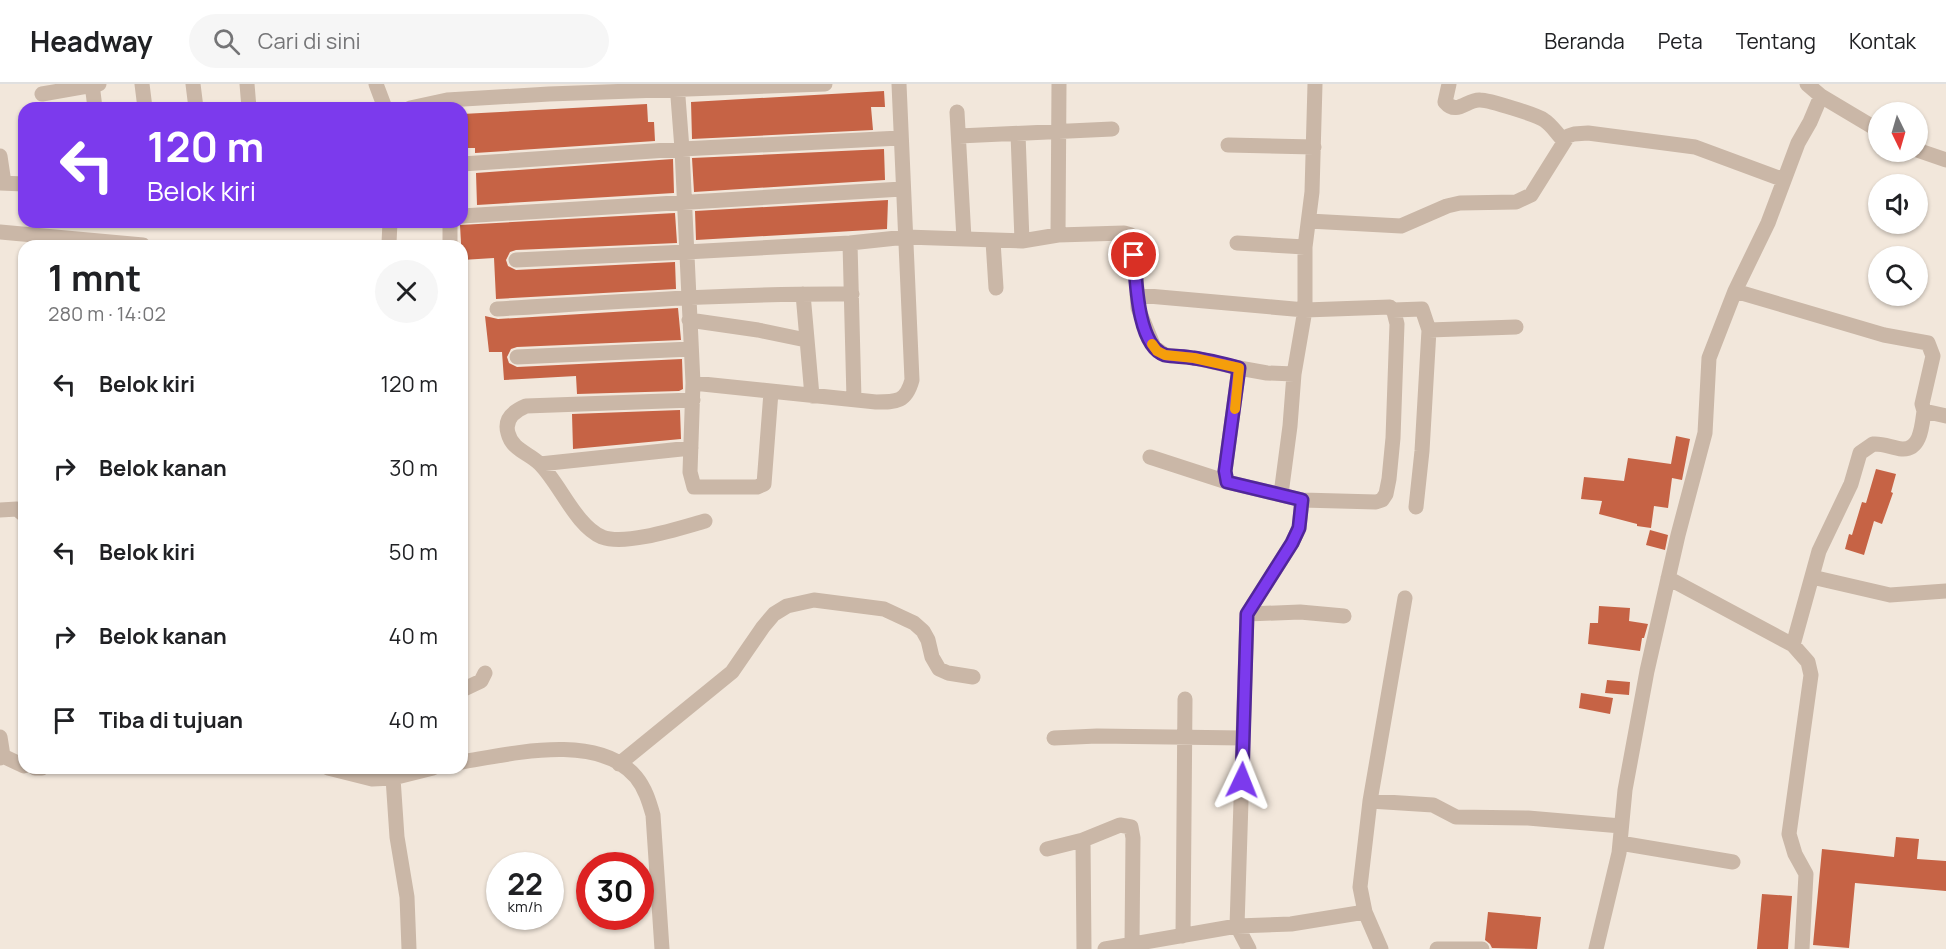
<!DOCTYPE html>
<html lang="id">
<head>
<meta charset="utf-8">
<style>
  :root { --surface:#fff; --page:#f6f6f6; --text:#202124; --muted:#757577; --line:#e0e0e0 }
  body { margin:0; font-family:Manrope,sans-serif; background:var(--page); color:var(--text); height:100vh; display:flex; flex-direction:column; font-size:22px; white-space:nowrap }
  * { box-sizing:border-box; margin:0 }
  p { font-size:20px; color:var(--muted) }
  .icon { flex:none; width:33px; height:33px; fill:none; stroke:currentColor; stroke-width:2; stroke-linecap:round; stroke-linejoin:round }
  .map { position:relative; flex:1; overflow:hidden }
  .drawer { position:absolute; left:18px; top:156px; width:450px; height:534px; display:flex; flex-direction:column; background:var(--surface); border-radius:18px; box-shadow:0 2px 4px #0004 }
  .drawer>* { flex:none }
  .hud { position:absolute; left:18px; top:18px; width:450px; height:126px; border-radius:18px; box-shadow:0 2px 4px #0004; background:#7c3aed; color:#fff; overflow:hidden }
  .needle { width:39px; rotate:175deg }
  .buttons { position:absolute; left:1868px; top:18px; display:grid; gap:12px }
  .buttons a { display:grid; place-items:center; width:60px; height:60px; border-radius:50%; background:var(--surface); box-shadow:0 2px 4px #0004; font-size:30px }
  .speed { position:absolute; left:486px; top:768px; display:flex; gap:12px; font-size:30px; font-weight:700; text-align:center }
  .speed>* { display:grid; place-content:center; width:78px; height:78px; border-radius:50%; background:var(--surface); box-shadow:0 2px 4px #0004; line-height:1 }
  .speed small { font-size:15px; font-weight:400 }
  .speed .limit { border:9px solid #d22; background:#fff; color:#111 }
  .pin { position:absolute; display:grid; place-items:center; width:51px; height:51px; color:#fff; margin:-26px; border:3px solid #fff; border-radius:50%; box-shadow:0 2px 6px #0007 }
  .me { position:absolute; width:66px; margin:-33px; rotate:2deg; stroke-linejoin:round; filter:drop-shadow(0 0 4px #0008) }
  .turn { display:flex; align-items:center; gap:21px; height:126px; padding:0 30px; font-size:27px }
  .turn .icon { width:78px; height:78px; stroke-width:2.5 }
  .turn b { display:block; font-size:42px; line-height:51px }
  .round { display:grid; place-items:center; flex:none; width:63px; height:63px; border-radius:32px; background:var(--page) }
  .head { display:flex; align-items:center; justify-content:space-between; height:102px; padding:0 30px }
  h1 { font-size:36px; font-weight:700; line-height:45px }
  ul { padding:0; list-style:none }
  li { display:flex; align-items:center; gap:18px; height:84px; padding:0 30px }
  li div { flex:1 }
  li b { display:block; font-size:22px }
  li em { font-style:normal }
  header { display:flex; align-items:center; gap:36px; box-sizing:border-box; height:84px; padding:0 30px; background:var(--surface); border-bottom:2px solid var(--line) }
  header strong { font-size:28px }
  nav { display:flex; gap:33px; margin-inline-start:auto; font-size:21px }
  .search { width:420px; height:54px; background:var(--page); display:flex; align-items:center; gap:15px; box-sizing:border-box; padding:0 21px; border-radius:33px; color:var(--muted); font-size:22px }
  .map>svg:first-child { display:block }
  .building { fill:#c66345 }
  .lines { fill:none; stroke-linecap:round; stroke-linejoin:round }
  .minor { stroke:#cab7a7; stroke-width:15 }
  .route-casing { stroke:#51269a; stroke-width:15 }
  .route { stroke:#7c3aed; stroke-width:10 }
  .slow { stroke:#f59e0b; stroke-width:10 }
</style>
</head>
<body>
<header>
<strong>Headway</strong>
<div class="search"><svg class="icon" aria-label="search" viewBox="0 0 24 24"><circle cx="10" cy="10" r="6"/><path d="M15 15l6 6"/></svg>Cari di sini</div>
<nav><a>Beranda</a><a>Peta</a><a>Tentang</a><a>Kontak</a></nav>
</header>
<div class="map">
<svg width="1946" height="865" viewBox="0 0 1946 865">
  <rect width="100%" height="100%" fill="#f2e7db"/>
  <!-- building -->
  <path class="building" d="M 884,7 L 885,23 L 871,23 L 873,46 L 692,55 L 691,18 Z
    M 647,20 L 648,38 L 654,38 L 655,57 L 475,69 L 475,64 L 462,64 L 462,30 Z
    M 884,65 L 885,96 L 694,108 L 692,74 Z
    M 673,75 L 674,109 L 477,121 L 476,89 Z
    M 888,116 L 887,145 L 696,156 L 695,127 Z
    M 675,129 L 677,159 L 516,166 L 510,168 L 506,176 L 508,182 L 516,186 L 675,178 L 676,205 L 496,215 L 494,174 L 462,176 L 460,141 Z
    M 678,224 L 681,256 L 517,263 L 511,265 L 507,273 L 509,279 L 517,283 L 682,275 L 683,305 L 679,307 L 577,310 L 576,292 L 504,296 L 502,268 L 489,268 L 485,232 L 498,235 Z
    M 680,326 L 681,355 L 573,365 L 572,330 Z
    M 1676,352 L 1690,355 L 1682,396 L 1672,394 L 1668,424 L 1654,422 L 1651,444 L 1637,442 L 1637,440 L 1599,430 L 1602,417 L 1581,415 L 1584,393 L 1624,397 L 1628,374 L 1671,380 Z
    M 1876,385 L 1896,390 L 1891,408 L 1893,409 L 1882,440 L 1874,437 L 1864,471 L 1845,465 L 1849,450 L 1852,451 L 1862,418 L 1866,419 Z
    M 1650,446 L 1668,451 L 1665,466 L 1646,461 Z
    M 1599,522 L 1630,524 L 1629,537 L 1648,540 L 1644,554 L 1642,554 L 1640,567 L 1588,560 L 1590,539 L 1598,539 Z
    M 1607,596 L 1630,598 L 1629,611 L 1605,609 Z
    M 1581,609 L 1613,614 L 1610,630 L 1579,624 Z
    M 1896,753 L 1919,755 L 1917,775 L 1946,777 L 1946,807 L 1855,799 L 1849,864 L 1813,861 L 1822,765 L 1894,773 Z
    M 1762,810 L 1792,812 L 1788,865 L 1757,865 Z
    M 1488,828 L 1541,833 L 1537,865 L 1492,864 L 1490,860 L 1485,856 Z"/>
  <g class="lines">
    <!-- minor -->
    <path class="minor" d="M 92,0 L 95,24
      M 142,0 L 145,24
      M 193,0 L 196,24
      M 247,0 L 249,24
      M 376,0 L 385,24
      M 677,0 L 682,65 L 693,299 L 690,388 L 694,403 L 757,403 L 764,400 L 771,308
      M 1449,0 L 1445,18 C 1457,32 1467,15 1480,16 C 1489,16 1537,31 1544,36 C 1552,41 1557,50 1564,57
      M 1807,0 L 1821,12 L 1878,46
      M 42,10 L 99,0
      M 410,24 L 447,16 L 549,10 L 825,0
      M 957,28 L 964,155
      M 1018,50 L 1022,157
      M 959,52 L 1112,45
      M 1228,61 L 1314,63
      M 1917,66 L 1946,76
      M 0,72 L 4,99
      M 462,80 L 682,65 L 900,54
      M 0,99 L 24,100
      M 462,132 L 902,105
      M 1309,137 L 1401,142 L 1447,122 L 1460,119 L 1516,118 L 1531,111 L 1568,52 L 1574,50 L 1588,49 L 1695,63 L 1784,96
      M 0,148 L 143,161
      M 1058,151 L 1059,0
      M 993,157 L 996,204
      M 389,159 L 390,138
      M 850,159 L 854,315
      M 1237,159 L 1305,163
      M 450,162 L 450,138
      M 516,176 L 686,168 L 850,159 L 906,153 L 1022,157 L 1058,151 L 1124,149 L 1131,151 L 1134,159 L 1138,224 L 1154,263 L 1165,271 L 1195,274 L 1239,284 L 1225,387 L 1227,398 L 1302,416 L 1299,444 L 1292,459 L 1247,530 L 1237,842 L 1249,865
      M 1735,207 L 1884,251 L 1928,259 L 1933,272 L 1922,320 L 1924,327 L 1946,332
      M 803,210 L 812,312
      M 1137,211 L 1305,226 L 1390,223 L 1394,228 L 1397,240 L 1393,354 L 1389,395 L 1386,410 L 1382,416 L 1376,418 L 1302,416
      M 497,225 C 615,218 734,209 852,210
      M 1393,226 L 1422,225 L 1429,246 L 1516,243
      M 689,236 L 758,246 L 806,256
      M 517,273 L 691,265
      M 1239,284 L 1267,289 L 1294,290
      M 693,299 L 876,318 C 897,318 906,318 912,296 L 899,0
      M 693,316 L 526,322 C 514,327 504,335 508,349 C 512,366 529,369 540,380 C 560,400 576,442 602,453 C 626,462 680,444 705,437
      M 1150,373 L 1227,398
      M 540,380 L 691,364
      M 1281,410 L 1290,342 L 1294,290 L 1305,226 L 1305,163 L 1312,108 L 1315,0
      M 1416,423 L 1422,367 L 1429,246
      M 0,426 L 17,425 L 24,431
      M 1812,493 L 1890,511 L 1946,507
      M 1668,494 L 1793,561 L 1808,578 L 1811,591 L 1789,750 L 1795,770 L 1806,790 L 1802,865
      M 1247,530 L 1300,528 L 1344,532
      M 1793,561 L 1819,467 L 1851,400 L 1860,369 L 1873,360 C 1883,359 1892,364 1902,365 C 1921,366 1922,341 1924,327
      M 462,606 L 481,597 L 485,589
      M 0,653 L 3,672 L 0,674
      M 1054,654 L 1097,652 L 1243,654
      M 3,672 L 24,682
      M 462,678 C 511,670 598,648 636,693 C 645,704 649,717 653,731 L 662,865
      M 619,680 L 732,588 L 763,543 L 774,530 L 787,522 L 814,516 L 884,525 L 914,539 L 923,547 L 928,556 L 932,573 L 939,585 L 948,589 L 973,593
      M 35,684 L 42,684
      M 328,684 L 372,695 L 393,694 L 433,684
      M 393,694 L 397,753 L 407,813 L 409,865
      M 1370,717 L 1433,721 L 1456,733 L 1528,734 L 1621,742
      M 1083,756 L 1084,865
      M 1620,759 L 1733,778
      M 1047,765 L 1083,756 L 1120,741 L 1131,743 L 1133,754 L 1132,860
      M 1365,828 L 1360,803 L 1370,717 L 1405,514
      M 1183,852 L 1185,615
      M 1105,865 L 1237,842 L 1291,840 L 1365,828 L 1381,865
      M 1437,865 L 1482,865
      M 1596,865 L 1619,769 L 1625,706 L 1647,587 L 1678,451 L 1705,349 L 1709,274 L 1735,207 L 1768,139 L 1798,59 L 1810,38 L 1821,12"/>
  </g>
  <g class="lines">
    <!-- route casing -->
    <g class="route-casing">
      <path id="route" d="M 1134,171 C 1136,195 1137,262 1165,271 C 1174,273 1184,272 1193,274 C 1209,276 1224,280 1239,284 L 1225,387 L 1227,398 L 1302,416 L 1299,444 L 1292,459 L 1247,530 L 1242,696"/>
    </g>
    <!-- route -->
    <use href="#route" class="route"/>
    <!-- slow -->
    <path class="slow" d="M 1152,260 L 1157,267 L 1165,271 L 1194,274 L 1239,284 L 1235,325"/>
  </g>
</svg>
<div class="buttons">
<a><svg class="needle" viewBox="-14 -14 28 28"><path d="M0-13l5 13h-10z" fill="#e53935"/><path d="M0 13l5-13h-10z" fill="#757577"/></svg></a>
<a><svg class="icon" aria-label="sound" viewBox="0 0 24 24"><path d="M4 9h4l5-4v14l-5-4H4zM17 9q2 3 0 6"/></svg></a>
<a><svg class="icon" aria-label="search" viewBox="0 0 24 24"><circle cx="10" cy="10" r="6"/><path d="M15 15l6 6"/></svg></a>
</div>
<div class="speed"><div>22<small>km/h</small></div><div class="limit">30</div></div>
<div class="pin" style="left:1134px;top:171px;background:#d93025"><svg class="icon" aria-label="arrive" viewBox="0 0 24 24"><path d="M6 21V4h12l-3 4 3 4H6"/></svg></div>
<svg class="me" style="left:1242px;top:696px" viewBox="-20 -20 40 40"><path d="M0-17L14 15 0 8-14 15z" fill="#7c3aed" stroke="#fff" stroke-width="4"/></svg>
<div class="hud">
<div class="turn"><svg class="icon" aria-label="left" viewBox="0 0 24 24"><path d="M17 20v-9H6M10 6l-5 5 5 5"/></svg><div><b>120 m</b>Belok kiri</div></div>
</div>
<section class="drawer">
<div class="head"><div><h1>1 mnt</h1><p>280 m · 14:02</p></div><a class="round"><svg class="icon" aria-label="close" viewBox="0 0 24 24"><path d="M6 6l12 12M18 6L6 18"/></svg></a></div>
<ul>
<li><svg class="icon" aria-label="left" viewBox="0 0 24 24"><path d="M17 20v-9H6M10 6l-5 5 5 5"/></svg><div><b>Belok kiri</b></div><em>120 m</em></li>
<li><svg class="icon" aria-label="right" viewBox="0 0 24 24"><path d="M7 20v-9h11M14 6l5 5-5 5"/></svg><div><b>Belok kanan</b></div><em>30 m</em></li>
<li><svg class="icon" aria-label="left" viewBox="0 0 24 24"><path d="M17 20v-9H6M10 6l-5 5 5 5"/></svg><div><b>Belok kiri</b></div><em>50 m</em></li>
<li><svg class="icon" aria-label="right" viewBox="0 0 24 24"><path d="M7 20v-9h11M14 6l5 5-5 5"/></svg><div><b>Belok kanan</b></div><em>40 m</em></li>
<li><svg class="icon" aria-label="arrive" viewBox="0 0 24 24"><path d="M6 21V4h12l-3 4 3 4H6"/></svg><div><b>Tiba di tujuan</b></div><em>40 m</em></li>
</ul>
</section>
</div>
</body>
</html>
